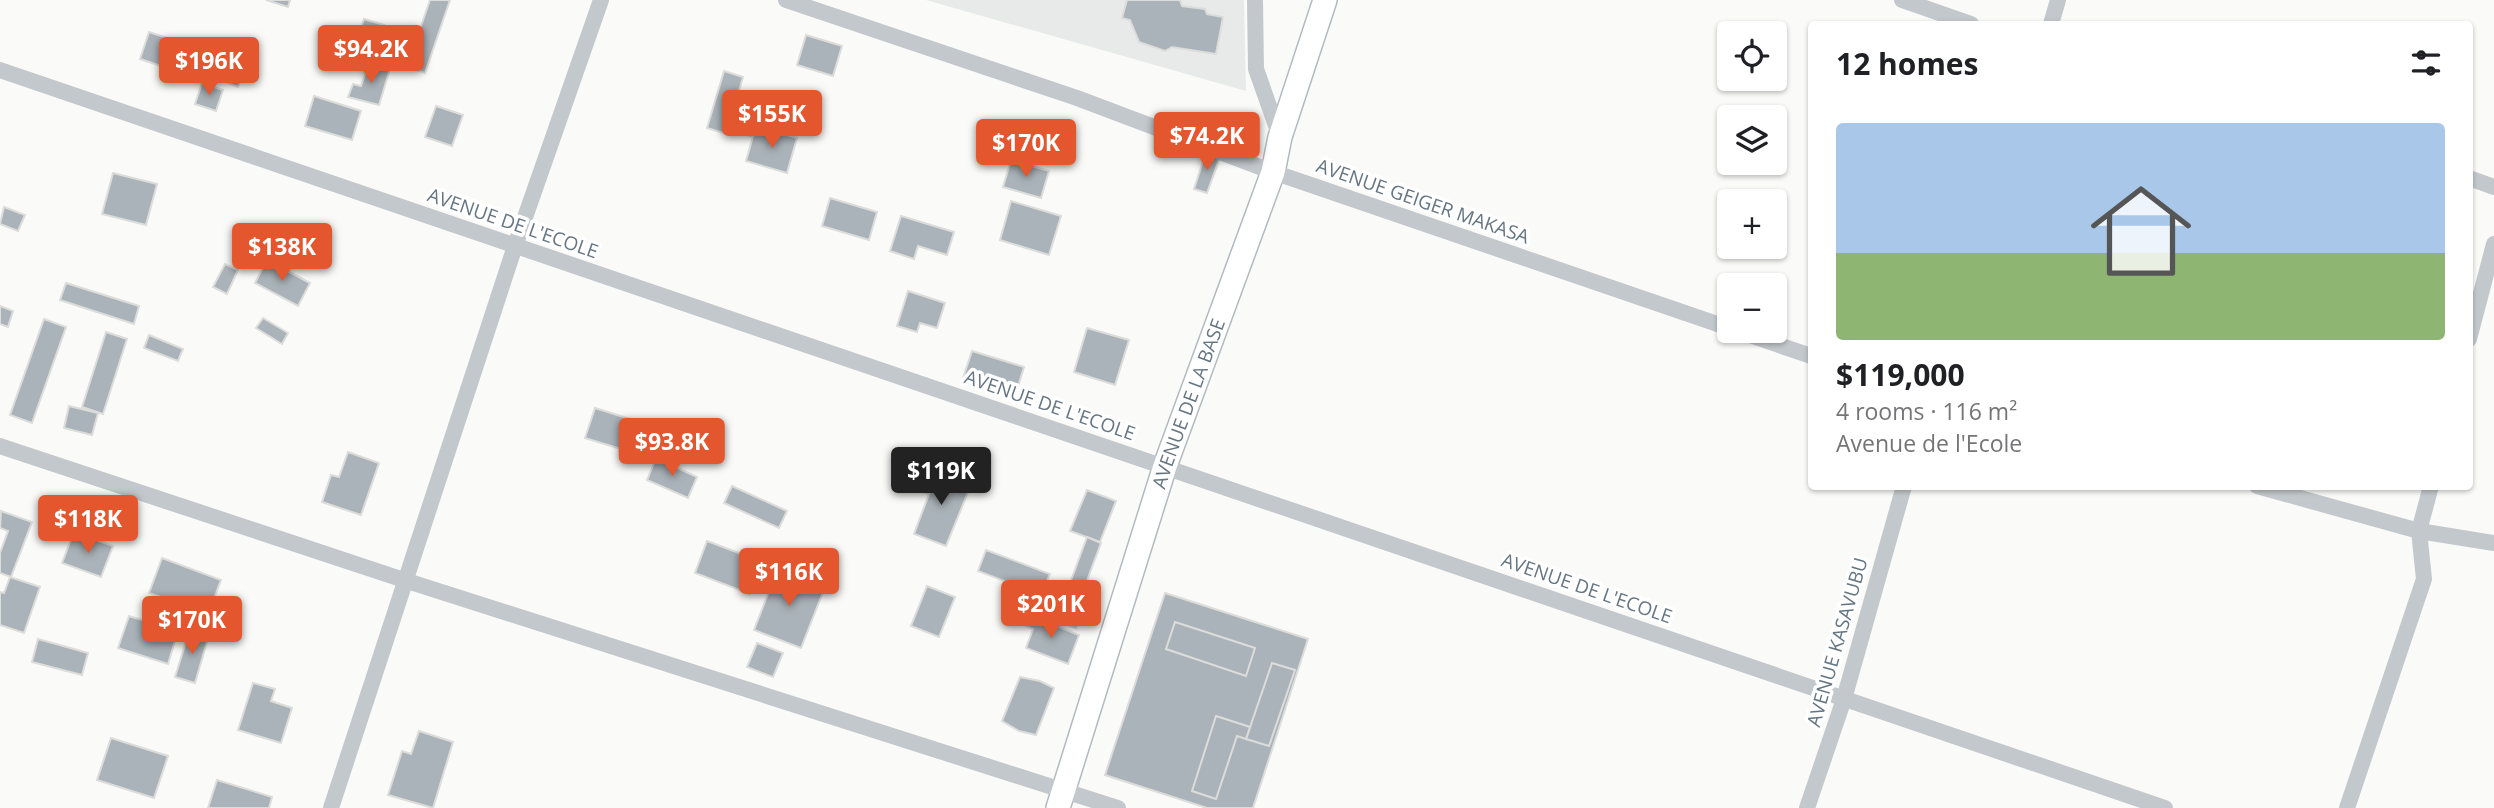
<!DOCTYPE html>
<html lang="en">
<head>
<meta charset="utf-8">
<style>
	body { margin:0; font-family:"Open Sans",sans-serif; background:#f2f2f2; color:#202124; height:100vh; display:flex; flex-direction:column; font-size:26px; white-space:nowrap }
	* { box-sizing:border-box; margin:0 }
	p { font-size:23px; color:#757577 }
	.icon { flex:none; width:38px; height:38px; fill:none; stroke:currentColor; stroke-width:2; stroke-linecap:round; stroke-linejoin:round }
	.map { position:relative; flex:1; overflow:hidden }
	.drawer { position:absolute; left:1808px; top:21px; width:665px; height:469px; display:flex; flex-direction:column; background:#fff; border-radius:7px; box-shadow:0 2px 5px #0004 }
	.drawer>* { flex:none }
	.tools { position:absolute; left:1717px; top:21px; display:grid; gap:14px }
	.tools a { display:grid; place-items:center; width:70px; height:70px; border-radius:7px; background:#fff; box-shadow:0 2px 5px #0004; font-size:35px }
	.price { position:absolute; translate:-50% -60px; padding:0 16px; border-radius:7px; background:#e4572e; color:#fff; font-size:23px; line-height:46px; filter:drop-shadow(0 2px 4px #0008) }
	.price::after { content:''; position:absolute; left:50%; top:42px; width:21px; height:16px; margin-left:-10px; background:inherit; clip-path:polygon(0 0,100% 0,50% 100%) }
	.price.on { background:#222; color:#fff }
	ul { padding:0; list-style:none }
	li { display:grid; align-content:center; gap:14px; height:371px; padding:0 28px }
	li span { display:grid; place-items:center; height:217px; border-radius:7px; color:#555 }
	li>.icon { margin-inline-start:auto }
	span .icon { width:126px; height:126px; fill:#fffc; stroke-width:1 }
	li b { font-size:30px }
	h2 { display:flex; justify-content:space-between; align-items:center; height:84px; padding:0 28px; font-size:30px }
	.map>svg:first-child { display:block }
	.built { fill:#e8e9e9 }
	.building { fill:#aab3b9; stroke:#dcdcda; stroke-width:2 }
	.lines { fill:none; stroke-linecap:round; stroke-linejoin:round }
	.secondary-casing { stroke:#b3babf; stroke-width:26 }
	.minor { stroke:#c3c8cc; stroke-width:16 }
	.secondary { stroke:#fff; stroke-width:23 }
	.labels { text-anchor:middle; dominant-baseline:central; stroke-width:7; stroke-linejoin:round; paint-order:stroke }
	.street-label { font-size:19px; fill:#657683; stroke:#fff }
</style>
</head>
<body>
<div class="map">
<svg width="2494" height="808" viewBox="0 0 2494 808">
	<rect width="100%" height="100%" fill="#fafaf8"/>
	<!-- built -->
	<polygon class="built" points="926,0 1244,0 1246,91"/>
	<!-- building -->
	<g class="building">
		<polygon points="266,0 290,0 288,7"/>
		<polygon points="430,0 450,0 425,73 407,67"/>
		<polygon points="1127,0 1180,0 1182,6 1205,9 1207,14 1223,17 1216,54 1172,47 1165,51 1139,42 1130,20 1122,18"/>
		<polygon points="364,19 384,25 373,59 352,53"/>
		<polygon points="149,32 203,50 194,77 140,59"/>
		<polygon points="806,35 842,46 833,76 797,65"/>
		<polygon points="226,47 250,56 238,87 213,77"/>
		<polygon points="369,63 390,69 379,105 348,97 353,84 361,86"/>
		<polygon points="724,71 743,77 727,134 707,128"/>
		<polygon points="202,83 223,90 216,111 195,104"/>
		<polygon points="314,96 361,111 352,140 305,126"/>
		<polygon points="749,97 764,102 753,137 738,132"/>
		<polygon points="436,106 463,115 452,146 425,137"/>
		<polygon points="756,126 797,138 787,173 746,161"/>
		<polygon points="1206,152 1220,157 1207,193 1194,189"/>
		<polygon points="1011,160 1049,171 1041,198 1003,187"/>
		<polygon points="113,173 157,184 146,225 102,214"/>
		<polygon points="830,198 877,212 869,240 822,226"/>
		<polygon points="1011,201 1061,216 1049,255 1000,240"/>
		<polygon points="4,207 25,215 18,231 0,224"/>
		<polygon points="901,216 954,232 947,255 918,246 914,259 890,251"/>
		<polygon points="267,260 310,283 298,306 255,283"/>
		<polygon points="225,264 238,270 227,294 213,287"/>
		<polygon points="66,283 139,306 134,324 60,300"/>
		<polygon points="908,291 945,303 937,328 920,323 917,332 897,326"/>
		<polygon points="0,306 13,311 8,327 0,324"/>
		<polygon points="263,318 288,333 282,344 256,328"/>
		<polygon points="44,319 66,327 32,423 10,415"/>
		<polygon points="1087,328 1129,340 1115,385 1074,372"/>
		<polygon points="106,332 127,339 103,414 82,407"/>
		<polygon points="149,335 183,349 178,361 144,348"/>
		<polygon points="972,351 1024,367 1016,393 963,378"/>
		<polygon points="69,406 98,413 92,435 64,428"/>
		<polygon points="595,408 630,419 621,449 585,438"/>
		<polygon points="348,452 379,463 361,515 322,502 331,475 339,477"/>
		<polygon points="656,458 697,477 688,498 647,480"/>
		<polygon points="931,470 971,485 946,546 914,534 929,494 923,492"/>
		<polygon points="732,486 787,511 779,528 724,503"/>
		<polygon points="1087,490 1116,501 1100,542 1070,531"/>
		<polygon points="1,511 32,522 11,577 0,573 0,553 8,531 0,528"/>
		<polygon points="74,532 113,546 101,577 62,563"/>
		<polygon points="1087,537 1101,543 1083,591 1069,586"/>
		<polygon points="707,541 763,562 750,594 695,573"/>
		<polygon points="986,550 1050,574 1041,595 978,571"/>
		<polygon points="162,558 221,580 208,614 149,593"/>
		<polygon points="778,568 825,587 801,648 754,630"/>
		<polygon points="10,577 40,587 24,633 0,625 0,592 4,593"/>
		<polygon points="927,586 955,597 939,637 911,626"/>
		<polygon points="1021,593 1081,615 1076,628 1016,605"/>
		<polygon points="1165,593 1308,639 1253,808 1207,808 1105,775"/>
		<polygon points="129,616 178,631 168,664 118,648"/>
		<polygon points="1031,616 1079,635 1068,664 1026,648 1033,629 1026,626"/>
		<polygon points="1175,622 1255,648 1246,676 1166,649"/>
		<polygon points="190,629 209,635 195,683 175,677"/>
		<polygon points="38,639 88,653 82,675 32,662"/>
		<polygon points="757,643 783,653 773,677 747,667"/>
		<polygon points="1272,663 1295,670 1269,746 1246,739"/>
		<polygon points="1020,677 1040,681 1054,688 1036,735 1019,731 1002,721"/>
		<polygon points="253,683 275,689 271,701 292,708 281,743 238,730"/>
		<polygon points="1216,716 1250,727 1246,739 1237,736 1216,799 1192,791"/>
		<polygon points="419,731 453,742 433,808 388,795 402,751 411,754"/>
		<polygon points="111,738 168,756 154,798 97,780"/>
		<polygon points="217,780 272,797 269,808 208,808"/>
	</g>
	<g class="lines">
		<defs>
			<g id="secondary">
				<path id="s1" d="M1058,808l107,-342 108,-294 7,-35 45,-137"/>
			</g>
		</defs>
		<!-- secondary casing -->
		<use href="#secondary" class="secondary-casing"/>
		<!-- minor -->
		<g class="minor">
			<polyline points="786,0 1077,98 1273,172 1729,328"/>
			<polyline points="1255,0 1256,69 1280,137"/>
			<polyline points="1902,0 1971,24"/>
			<polyline points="2051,24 2058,0"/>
			<polyline points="0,70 2165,808"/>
			<polyline points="2469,178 2494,187"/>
			<polyline points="1738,331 1811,356"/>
			<polyline points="2469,339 2494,244"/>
			<polyline points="0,446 404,580 1118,808"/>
			<polyline points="2257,486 2419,531 2494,543"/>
			<polyline points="331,808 515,246 601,0"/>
			<polyline points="1807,808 1844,699 1904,486"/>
			<polyline points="2347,808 2424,579 2419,531 2431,486"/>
		</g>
		<!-- secondary -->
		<use href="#secondary" class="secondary"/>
	</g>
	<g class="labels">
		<!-- street labels -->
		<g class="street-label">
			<text transform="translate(1423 201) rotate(19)">AVENUE GEIGER MAKASA</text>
			<text transform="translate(513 223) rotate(19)">AVENUE DE L'ECOLE</text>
			<text stroke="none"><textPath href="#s1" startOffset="425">AVENUE DE LA BASE</textPath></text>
			<text transform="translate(1050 405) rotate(19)">AVENUE DE L'ECOLE</text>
			<text transform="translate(1587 588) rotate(19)">AVENUE DE L'ECOLE</text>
			<text transform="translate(1837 642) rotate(-74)">AVENUE KASAVUBU</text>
		</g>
	</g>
</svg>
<div class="tools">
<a><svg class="icon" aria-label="locate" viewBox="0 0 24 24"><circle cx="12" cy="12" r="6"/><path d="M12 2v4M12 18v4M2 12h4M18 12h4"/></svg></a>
<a><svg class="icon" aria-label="layers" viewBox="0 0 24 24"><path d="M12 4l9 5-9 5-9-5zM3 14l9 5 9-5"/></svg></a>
<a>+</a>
<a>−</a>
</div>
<b class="price" style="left:371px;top:85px">$94.2K</b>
<b class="price" style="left:209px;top:97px">$196K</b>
<b class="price" style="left:772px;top:150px">$155K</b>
<b class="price" style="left:1207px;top:172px">$74.2K</b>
<b class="price" style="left:1026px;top:179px">$170K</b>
<b class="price" style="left:282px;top:283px">$138K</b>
<b class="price" style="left:672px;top:478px">$93.8K</b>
<b class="price on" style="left:941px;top:507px">$119K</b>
<b class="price" style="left:88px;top:555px">$118K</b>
<b class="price" style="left:789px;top:608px">$116K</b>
<b class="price" style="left:1051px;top:640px">$201K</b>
<b class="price" style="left:192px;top:656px">$170K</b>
<section class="drawer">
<h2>12 homes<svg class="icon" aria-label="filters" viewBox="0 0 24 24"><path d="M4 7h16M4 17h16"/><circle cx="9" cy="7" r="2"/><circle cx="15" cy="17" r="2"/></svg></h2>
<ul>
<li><span style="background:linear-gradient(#a9c7e8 60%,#8fb573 0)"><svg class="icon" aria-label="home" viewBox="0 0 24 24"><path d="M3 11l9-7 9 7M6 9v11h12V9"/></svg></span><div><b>$119,000</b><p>4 rooms · 116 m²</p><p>Avenue de l'Ecole</p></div></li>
</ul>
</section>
</div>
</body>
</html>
